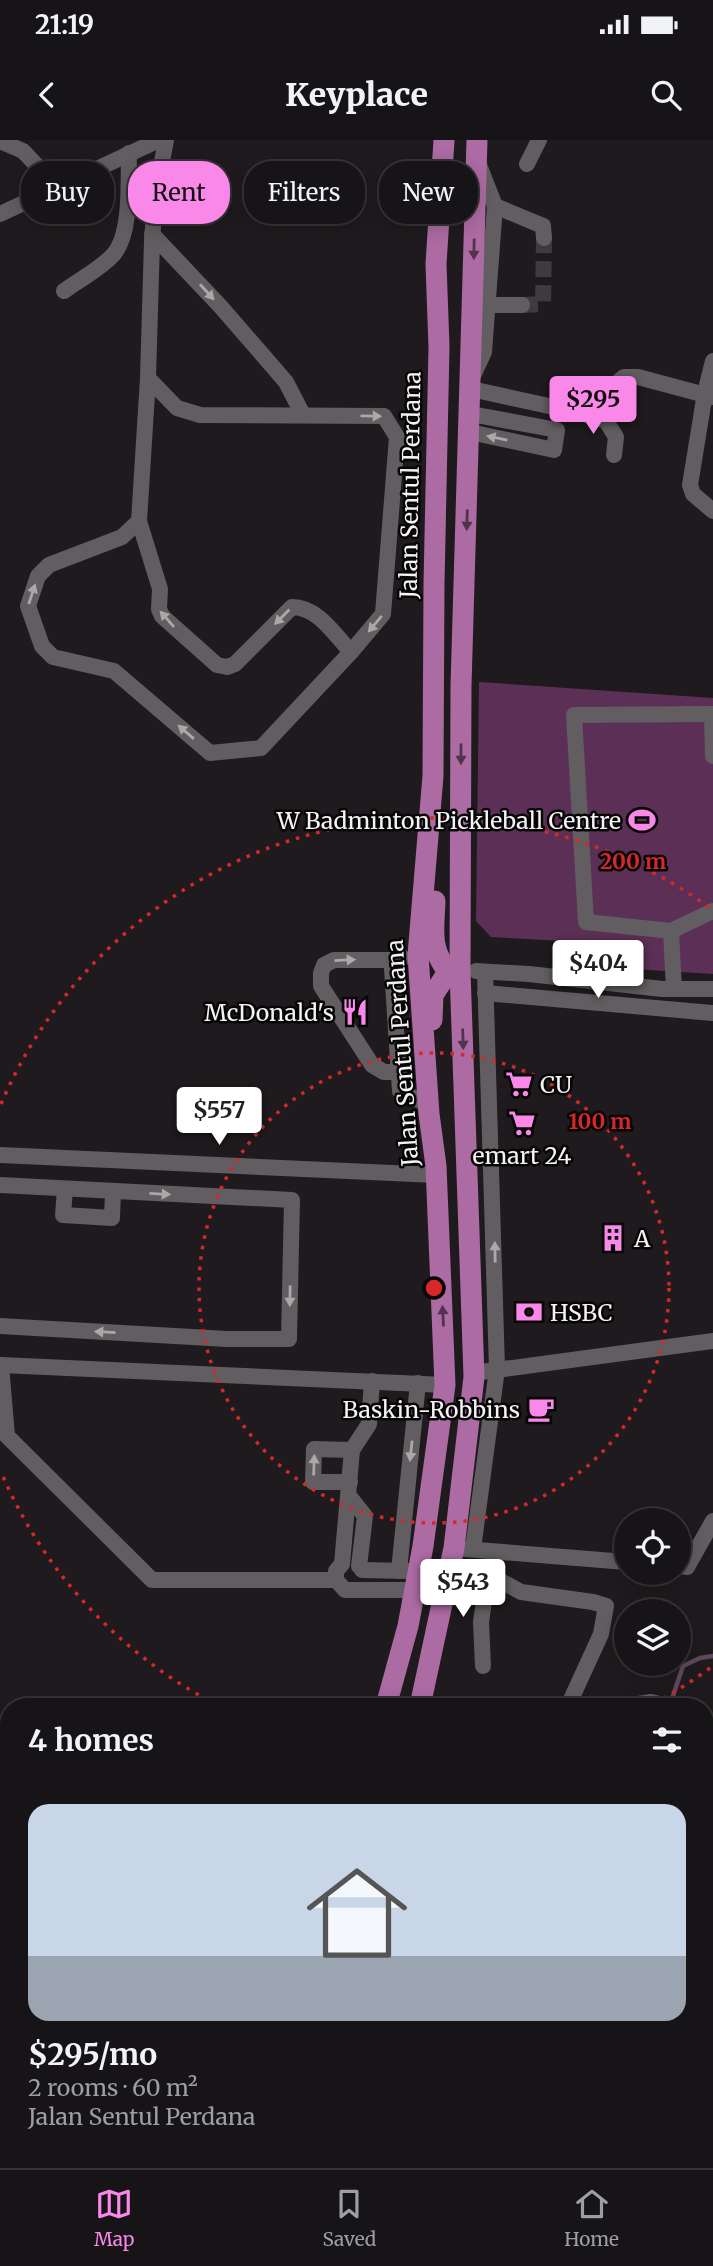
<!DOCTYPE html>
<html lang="en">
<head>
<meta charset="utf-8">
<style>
	body { margin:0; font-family:Merriweather,serif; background:#232123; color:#f1f3f6; height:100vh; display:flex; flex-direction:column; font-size:26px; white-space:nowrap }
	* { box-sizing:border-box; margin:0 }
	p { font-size:23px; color:#9e9ea1 }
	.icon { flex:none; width:38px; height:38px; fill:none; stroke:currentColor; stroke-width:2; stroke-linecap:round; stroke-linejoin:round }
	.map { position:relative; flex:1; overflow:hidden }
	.details { position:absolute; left:0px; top:1558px; width:714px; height:471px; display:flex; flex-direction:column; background:#161416; border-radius:28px 28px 0 0; box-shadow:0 4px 18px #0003,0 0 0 2px #353335 }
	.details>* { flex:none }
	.hud { position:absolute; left:21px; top:21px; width:672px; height:63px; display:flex; gap:14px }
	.tools { position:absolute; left:614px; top:1368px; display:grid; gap:14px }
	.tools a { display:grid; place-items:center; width:77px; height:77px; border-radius:50%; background:#161416; box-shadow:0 4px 18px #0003,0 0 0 2px #353335; font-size:35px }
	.price { position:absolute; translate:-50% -60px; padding:0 16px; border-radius:7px; background:#fff; color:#222; font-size:23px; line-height:46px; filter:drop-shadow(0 2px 4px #0008) }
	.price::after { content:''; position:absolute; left:50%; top:42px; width:21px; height:16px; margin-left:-10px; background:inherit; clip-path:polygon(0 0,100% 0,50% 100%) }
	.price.selected { background:#f988e9; color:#111 }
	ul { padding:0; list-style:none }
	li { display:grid; align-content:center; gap:14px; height:371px; padding:0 28px }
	li span { display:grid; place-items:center; height:217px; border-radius:21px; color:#555 }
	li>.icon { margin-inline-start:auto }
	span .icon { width:126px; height:126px; fill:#fffc; stroke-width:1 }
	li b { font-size:30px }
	h2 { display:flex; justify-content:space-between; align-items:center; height:84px; padding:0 28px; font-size:30px }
	.pill { padding:0 24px; border-radius:28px; background:#161416; box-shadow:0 4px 18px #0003,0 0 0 2px #353335; font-size:24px; line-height:63px }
	.pill.selected { background:#f988e9; color:#111 }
	.status { display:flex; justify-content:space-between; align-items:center; height:49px; padding:0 35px; background:#161416; direction:ltr }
	.status svg { height:19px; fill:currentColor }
	header { display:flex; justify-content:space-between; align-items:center; height:91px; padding:0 28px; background:#161416; font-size:32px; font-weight:800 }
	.dock { display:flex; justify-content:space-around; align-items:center; height:98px; border-top:2px solid #353335; background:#161416; font-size:19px; color:#9e9ea1 }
	.dock a { display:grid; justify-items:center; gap:4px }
	.dock .selected { color:#f988e9 }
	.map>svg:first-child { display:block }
	.green { fill:#5c3056 }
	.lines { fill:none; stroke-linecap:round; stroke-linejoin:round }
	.stream { stroke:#5e495b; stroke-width:4.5 }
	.minor-tunnel { stroke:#3e3a3d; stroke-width:16; stroke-dasharray:16 8; stroke-linecap:butt }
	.minor { stroke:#615d60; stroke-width:16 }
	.major { stroke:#ac6ba3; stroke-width:21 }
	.oneway { fill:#51334d }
	.oneway2 { fill:#aba8aa }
	.ring { fill:none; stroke:#d62828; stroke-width:3.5; stroke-dasharray:3.5 7 }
	.labels { text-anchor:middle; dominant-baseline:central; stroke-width:5; stroke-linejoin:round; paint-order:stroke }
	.street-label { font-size:23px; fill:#f5f2f4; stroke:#070607 }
	.poi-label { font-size:23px; fill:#f5f2f4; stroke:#070607; text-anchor:end }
	.centre { fill:#d62828; stroke:#070607; stroke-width:3.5 }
	.ring-label { font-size:21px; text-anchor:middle; font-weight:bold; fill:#d62828; stroke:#070607; stroke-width:5; stroke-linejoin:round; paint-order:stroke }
</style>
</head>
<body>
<div class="status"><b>21:19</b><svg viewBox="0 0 49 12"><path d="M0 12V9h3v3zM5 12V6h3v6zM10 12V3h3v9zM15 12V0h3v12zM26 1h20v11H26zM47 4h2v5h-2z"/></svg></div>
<header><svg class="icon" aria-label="back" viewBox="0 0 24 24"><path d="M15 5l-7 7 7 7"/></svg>Keyplace<svg class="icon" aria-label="search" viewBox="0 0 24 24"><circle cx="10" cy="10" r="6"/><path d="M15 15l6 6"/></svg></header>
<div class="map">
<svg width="713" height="2028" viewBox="0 0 713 2028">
	<rect width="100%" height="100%" fill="#1e1a1d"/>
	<!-- green -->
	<polygon class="green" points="479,542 713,558 713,834 584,826 581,802 491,797 476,781"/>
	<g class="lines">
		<!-- stream -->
		<g class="stream">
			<polyline points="672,1559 683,1526 700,1518 713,1516"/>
			<polyline points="441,2020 444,2028"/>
		</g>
		<!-- minor-tunnel -->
		<polyline class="minor-tunnel" points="522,165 543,164 544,98"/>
		<!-- minor -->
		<g class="minor">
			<polyline points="0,1 23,11 57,47"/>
			<polyline points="527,24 539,0"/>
			<polyline points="495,66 543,86 544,98"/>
			<polyline points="0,74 159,0"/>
			<polyline points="152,94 221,167 286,242 303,275"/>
			<path d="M64,151c16,-12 35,-21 49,-36 19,-21 15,-74 16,-102"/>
			<polyline points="489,165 522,165"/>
			<polyline points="713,221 705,253 690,345 693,354 713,371"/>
			<polyline points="148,238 177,268 200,275 384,276 397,297 383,474 351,512 261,608 210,613 114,531 53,517 42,506 28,466 38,436 49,425 122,397 139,381 148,238 152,101 155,59 166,0"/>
			<polyline points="472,238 484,212 495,66 479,25"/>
			<polyline points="471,249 581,273 624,237 638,237 713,257"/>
			<polyline points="581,273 606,281 616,297 614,315"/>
			<polyline points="470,292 554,310 557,290 471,274"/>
			<path d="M139,381l21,68 -1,20 3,7 55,49 10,2 8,-3 57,-57c26,0 42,27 59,45"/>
			<polyline points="713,616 712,574 574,575 586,782 671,791 713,771"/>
			<polyline points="671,791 674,849"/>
			<polyline points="403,818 393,822 392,828 400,951 429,965"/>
			<polyline points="397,820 334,820 324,825 321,833 321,846 372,925 384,932 398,932"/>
			<polyline points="476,831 529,834 662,849 713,849"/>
			<polyline points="485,853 713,873"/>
			<polyline points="0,1015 436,1035"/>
			<polyline points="0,1045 292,1060 289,1199 227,1199 0,1186"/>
			<polyline points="65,1049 63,1075 112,1078 113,1052"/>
			<polyline points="474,1233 713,1201"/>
			<polyline points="372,1241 369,1284 352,1310 342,1424 336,1431 336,1440 345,1450 415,1450"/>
			<polyline points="350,1342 313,1342 314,1309 352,1310"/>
			<polyline points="349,1356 365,1376 359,1426"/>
			<polyline points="465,1409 626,1422"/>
			<polyline points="473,1409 497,1229 485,832"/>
			<polyline points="679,1426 687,1427 713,1381"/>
			<polyline points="362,1430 408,1431"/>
			<polyline points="399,1431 418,1243"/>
			<polyline points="450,1432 488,1434 521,1452 593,1462 606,1466 601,1494 568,1566"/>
			<polyline points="336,1440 152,1440 7,1296 1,1225 445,1245"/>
			<polyline points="483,1526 481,1482 488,1434"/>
			<polyline points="626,1566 651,1562 668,1566"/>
			<polyline points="0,1738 9,1741"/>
			<polyline points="0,1779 9,1783"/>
			<polyline points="0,1860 9,1837"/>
			<polyline points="0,1985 9,1988"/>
			<polyline points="386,2028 389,2020"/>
		</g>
		<!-- major -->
		<g class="major">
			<path d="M435,761c-1,30 -6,46 13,71"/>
			<polyline points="432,880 433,855 448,832 460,831"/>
			<polyline points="386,1566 408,1486 423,1406 445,1245 436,1026 429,974 418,815 433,636 434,444 439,207 436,124 444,0"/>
			<polyline points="420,1566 454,1408 474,1237 460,831 461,546 477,0"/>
			<polyline points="220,2028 223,2020"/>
			<polyline points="253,2028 257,2020"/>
		</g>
	</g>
	<!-- one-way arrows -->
	<defs><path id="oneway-solid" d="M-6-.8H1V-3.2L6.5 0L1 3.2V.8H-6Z" transform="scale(1.75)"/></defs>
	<g class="oneway">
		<use href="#oneway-solid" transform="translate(474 109) rotate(91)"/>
		<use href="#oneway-solid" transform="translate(467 380) rotate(92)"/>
		<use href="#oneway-solid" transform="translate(461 614) rotate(90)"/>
		<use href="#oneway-solid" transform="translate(463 899) rotate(88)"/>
		<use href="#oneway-solid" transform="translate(443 1176) rotate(-93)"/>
	</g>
	<g class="oneway2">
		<use href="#oneway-solid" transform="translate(207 152) rotate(48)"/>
		<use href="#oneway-solid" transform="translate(371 276) rotate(1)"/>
		<use href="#oneway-solid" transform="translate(497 298) rotate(-168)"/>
		<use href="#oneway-solid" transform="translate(32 454) rotate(-72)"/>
		<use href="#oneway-solid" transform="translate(282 477) rotate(135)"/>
		<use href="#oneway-solid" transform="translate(167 479) rotate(-131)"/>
		<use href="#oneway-solid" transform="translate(375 484) rotate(130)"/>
		<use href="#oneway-solid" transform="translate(186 592) rotate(-139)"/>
		<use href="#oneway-solid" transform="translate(345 820) rotate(-3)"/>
		<use href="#oneway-solid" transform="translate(160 1054) rotate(3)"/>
		<use href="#oneway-solid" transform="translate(495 1112) rotate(-91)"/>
		<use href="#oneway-solid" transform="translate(290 1156) rotate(91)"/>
		<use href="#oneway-solid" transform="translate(105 1192) rotate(-177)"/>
		<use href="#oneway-solid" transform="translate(411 1311) rotate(96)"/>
		<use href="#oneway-solid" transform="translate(314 1325) rotate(-88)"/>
	</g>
	<!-- distance rings -->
	<g class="ring">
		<circle cx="434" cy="1148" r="235"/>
		<path d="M710 1528A470 470 0 0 1 651 1565M217 1565A470 470 0 0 1 1 1332M1 964A470 470 0 0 1 710 768"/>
	</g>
	<!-- icons -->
	<defs>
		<symbol id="stadium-bare" viewBox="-9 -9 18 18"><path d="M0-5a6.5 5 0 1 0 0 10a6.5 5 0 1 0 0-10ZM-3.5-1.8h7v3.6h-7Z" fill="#f988e9" stroke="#070607" stroke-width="2.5" paint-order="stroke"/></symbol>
		<symbol id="restaurant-bare" viewBox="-9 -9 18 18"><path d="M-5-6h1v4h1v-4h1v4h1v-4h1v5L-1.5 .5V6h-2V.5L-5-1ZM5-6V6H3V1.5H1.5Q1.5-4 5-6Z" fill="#f988e9" stroke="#070607" stroke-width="2.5" paint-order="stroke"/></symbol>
		<symbol id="supermarket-bare" viewBox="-9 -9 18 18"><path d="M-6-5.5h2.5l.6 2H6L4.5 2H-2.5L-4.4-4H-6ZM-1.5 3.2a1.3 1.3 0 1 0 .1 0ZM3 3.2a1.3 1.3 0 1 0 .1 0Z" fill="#f988e9" stroke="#070607" stroke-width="2.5" paint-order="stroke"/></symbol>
		<symbol id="building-bare" viewBox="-9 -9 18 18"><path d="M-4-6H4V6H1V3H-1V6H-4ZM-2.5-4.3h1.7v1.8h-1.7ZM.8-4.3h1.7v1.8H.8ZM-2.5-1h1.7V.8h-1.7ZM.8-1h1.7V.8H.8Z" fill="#f988e9" stroke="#070607" stroke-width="2.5" paint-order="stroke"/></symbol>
		<symbol id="bank-bare" viewBox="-9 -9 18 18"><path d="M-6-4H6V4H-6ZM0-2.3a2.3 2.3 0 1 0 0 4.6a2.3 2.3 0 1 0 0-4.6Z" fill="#f988e9" stroke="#070607" stroke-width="2.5" paint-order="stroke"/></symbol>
		<symbol id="cafe-bare" viewBox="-9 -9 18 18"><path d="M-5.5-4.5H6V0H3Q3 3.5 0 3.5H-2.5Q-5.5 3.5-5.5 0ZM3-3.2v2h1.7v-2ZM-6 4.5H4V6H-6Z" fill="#f988e9" stroke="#070607" stroke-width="2.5" paint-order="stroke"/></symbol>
	</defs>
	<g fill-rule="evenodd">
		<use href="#stadium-bare" x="623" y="661" width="38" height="38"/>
		<use href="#restaurant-bare" x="336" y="853" width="38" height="38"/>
		<use href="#supermarket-bare" x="500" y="925" width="38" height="38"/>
		<use href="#supermarket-bare" x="503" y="964" width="38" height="38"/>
		<use href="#building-bare" x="594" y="1079" width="38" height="38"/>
		<use href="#bank-bare" x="510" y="1153" width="38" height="38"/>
		<use href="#cafe-bare" x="522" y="1250" width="38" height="38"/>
	</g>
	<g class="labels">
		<!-- street labels -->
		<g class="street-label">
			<text transform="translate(410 345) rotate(-89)">Jalan Sentul Perdana</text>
			<text transform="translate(402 913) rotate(-94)">Jalan Sentul Perdana</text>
		</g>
		<!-- poi labels -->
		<g class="poi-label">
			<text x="621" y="680">W Badminton Pickleball Centre</text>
			<text x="334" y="872">McDonald's</text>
			<text x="540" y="944" text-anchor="start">CU</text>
			<text x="522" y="1015" text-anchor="middle">emart 24</text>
			<text x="634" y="1098" text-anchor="start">A</text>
			<text x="550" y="1172" text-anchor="start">HSBC</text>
			<text x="520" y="1269">Baskin-Robbins</text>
		</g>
	</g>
	<circle cx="434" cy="1148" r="10" class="centre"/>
	<g class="ring-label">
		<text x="633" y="729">200 m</text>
		<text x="600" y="989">100 m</text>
	</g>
</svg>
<div class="tools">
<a><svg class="icon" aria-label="locate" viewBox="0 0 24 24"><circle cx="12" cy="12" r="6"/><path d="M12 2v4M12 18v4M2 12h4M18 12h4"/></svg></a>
<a><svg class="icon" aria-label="layers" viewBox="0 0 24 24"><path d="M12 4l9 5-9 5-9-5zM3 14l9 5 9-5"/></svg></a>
</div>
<b class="price selected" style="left:593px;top:296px">$295</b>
<b class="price" style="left:598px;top:860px">$404</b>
<b class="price" style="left:219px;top:1007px">$557</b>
<b class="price" style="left:463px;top:1479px">$543</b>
<div class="hud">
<a class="pill">Buy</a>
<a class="pill selected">Rent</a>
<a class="pill">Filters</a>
<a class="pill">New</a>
</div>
<section class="details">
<h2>4 homes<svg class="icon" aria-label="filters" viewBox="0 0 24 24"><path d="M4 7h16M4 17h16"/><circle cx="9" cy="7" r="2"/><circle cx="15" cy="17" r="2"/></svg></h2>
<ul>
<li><span style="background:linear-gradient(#c9d6e8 70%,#9aa5b1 0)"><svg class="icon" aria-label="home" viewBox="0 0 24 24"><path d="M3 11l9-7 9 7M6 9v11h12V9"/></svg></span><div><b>$295/mo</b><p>2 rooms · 60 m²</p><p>Jalan Sentul Perdana</p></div></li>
</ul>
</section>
</div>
<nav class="dock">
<a class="selected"><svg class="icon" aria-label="map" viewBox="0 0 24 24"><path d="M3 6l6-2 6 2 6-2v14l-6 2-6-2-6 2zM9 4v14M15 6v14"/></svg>Map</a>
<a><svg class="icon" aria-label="saved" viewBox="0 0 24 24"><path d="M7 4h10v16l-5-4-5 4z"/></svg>Saved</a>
<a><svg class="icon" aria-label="home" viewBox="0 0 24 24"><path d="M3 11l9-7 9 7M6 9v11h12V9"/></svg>Home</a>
</nav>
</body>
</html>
